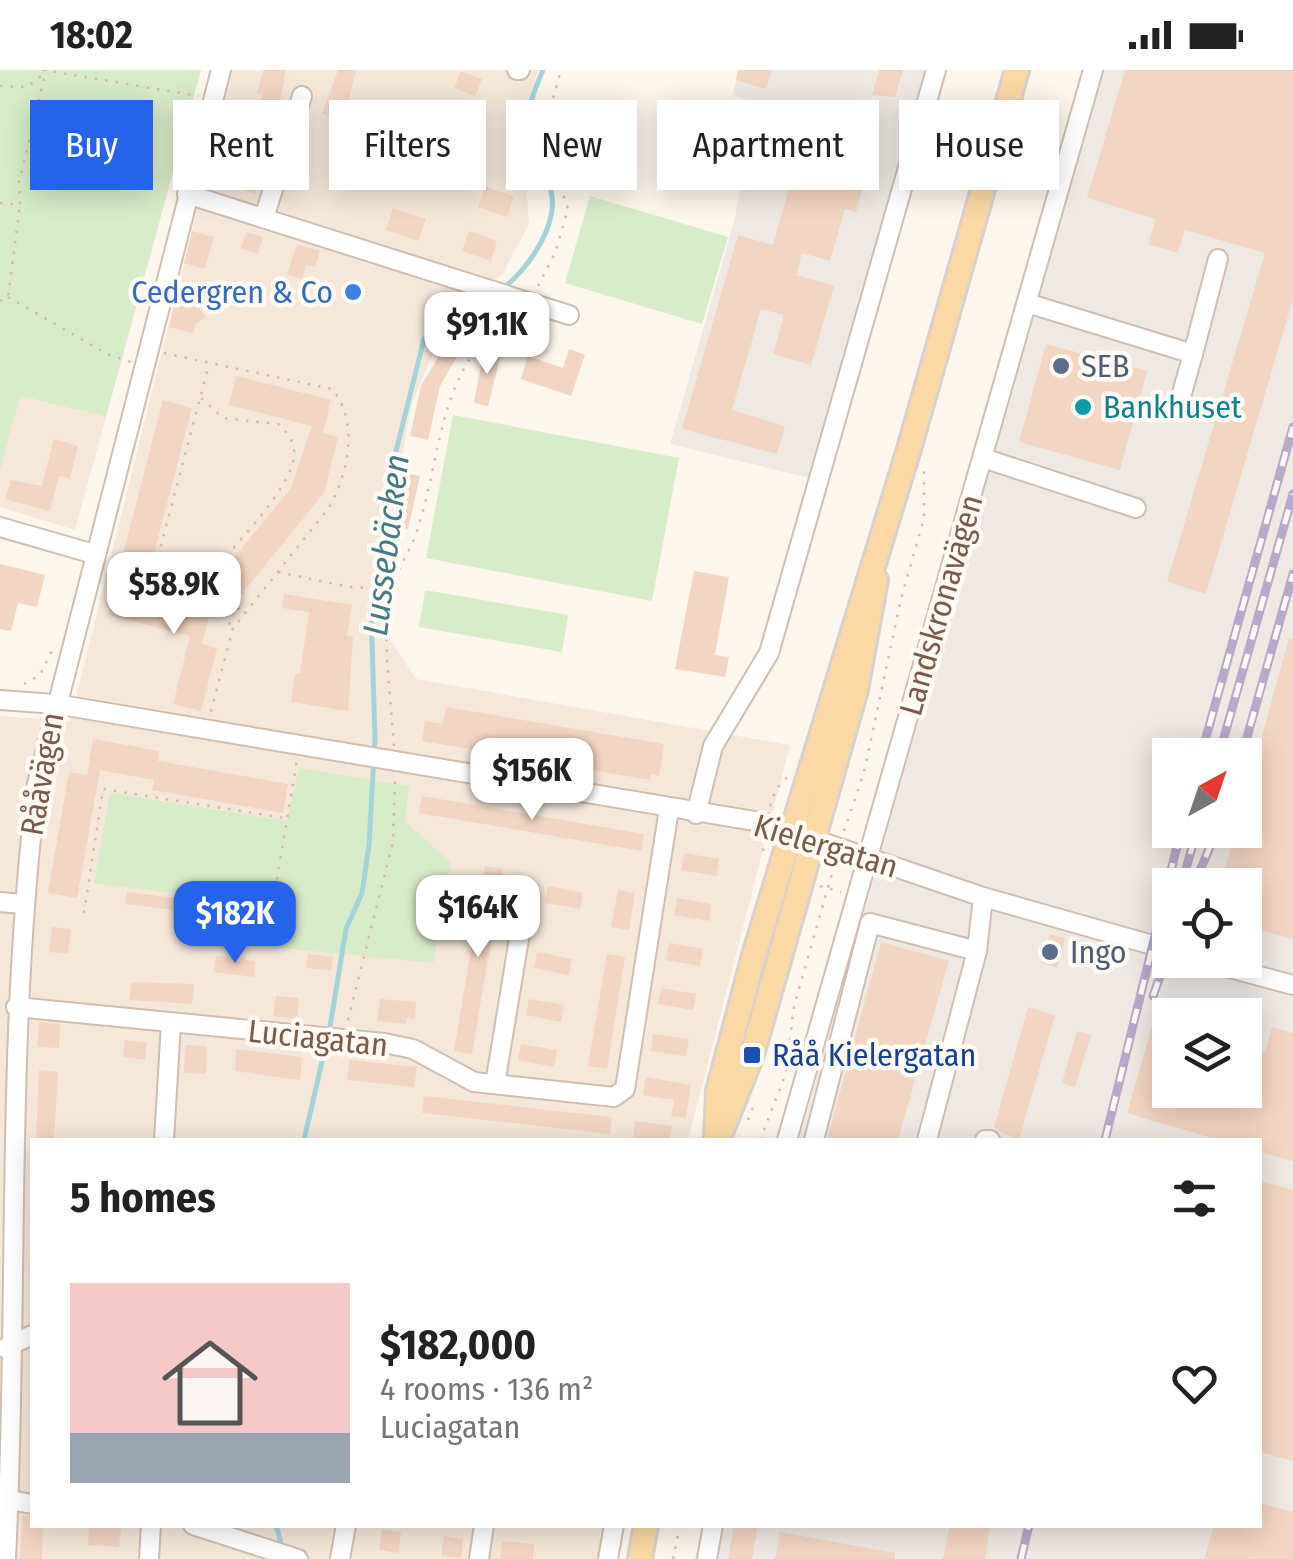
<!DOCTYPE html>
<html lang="en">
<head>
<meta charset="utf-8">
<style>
	body { margin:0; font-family:"Fira Sans Condensed",sans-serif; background:#f2f2f2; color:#222; height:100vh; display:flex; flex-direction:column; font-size:38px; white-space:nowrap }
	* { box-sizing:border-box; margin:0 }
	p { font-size:32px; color:#767676 }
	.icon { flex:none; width:55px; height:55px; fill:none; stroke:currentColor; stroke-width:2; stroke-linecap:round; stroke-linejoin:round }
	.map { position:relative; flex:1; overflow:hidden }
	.drawer { position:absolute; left:30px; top:1068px; width:1232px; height:390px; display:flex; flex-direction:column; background:#fff; border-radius:0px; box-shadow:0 5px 25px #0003 }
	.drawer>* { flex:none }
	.top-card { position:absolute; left:30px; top:30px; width:1235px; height:90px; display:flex; gap:20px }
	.needle { width:65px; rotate:40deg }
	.tools { position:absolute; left:1152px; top:668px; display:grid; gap:20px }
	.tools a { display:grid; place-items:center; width:110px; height:110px; border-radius:0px; background:#fff; box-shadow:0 5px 25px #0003; font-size:50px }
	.price { position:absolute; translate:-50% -85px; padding:0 22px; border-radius:20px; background:#fff; color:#222; font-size:32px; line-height:65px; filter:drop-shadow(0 2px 5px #0008) }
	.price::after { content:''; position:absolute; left:50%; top:60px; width:30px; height:22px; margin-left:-15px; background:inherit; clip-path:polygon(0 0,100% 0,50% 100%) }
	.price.active { background:#2563eb; color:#fff }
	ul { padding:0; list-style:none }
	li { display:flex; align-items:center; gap:30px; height:250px; padding:0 40px }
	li+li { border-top:2px solid #e0e0e0 }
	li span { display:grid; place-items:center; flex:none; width:280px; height:200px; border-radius:0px; color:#555 }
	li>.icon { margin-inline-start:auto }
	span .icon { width:120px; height:120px; fill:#fffc; stroke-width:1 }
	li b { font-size:42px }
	h2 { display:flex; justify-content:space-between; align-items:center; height:120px; padding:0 40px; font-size:42px }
	.tag { padding:0 35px; border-radius:0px; background:#fff; box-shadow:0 5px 25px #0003; font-size:35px; line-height:90px }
	.tag.active { background:#2563eb; color:#fff }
	.status { display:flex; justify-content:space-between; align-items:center; height:70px; padding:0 50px; background:#fff; direction:ltr }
	.status svg { height:28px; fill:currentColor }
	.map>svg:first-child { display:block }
	.residential { fill:#f5e8da }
	.industrial { fill:#efe9e4; fill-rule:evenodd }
	.green { fill:#d8ecc9 }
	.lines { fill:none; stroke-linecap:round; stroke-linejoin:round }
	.stream { stroke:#a5d3da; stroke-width:5 }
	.building { fill:#f3d5c3 }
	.minor-casing { stroke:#d1beb0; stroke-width:22 }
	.major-casing { stroke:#dad1cd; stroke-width:28 }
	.path { stroke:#d9b8a5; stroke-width:2.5; stroke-dasharray:2.5 8; stroke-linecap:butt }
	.minor { stroke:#fff; stroke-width:18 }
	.major { stroke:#fbd9a5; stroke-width:22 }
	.rail-casing { stroke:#b9a8c9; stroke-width:9 }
	.rail { stroke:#fffaf3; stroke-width:5; stroke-dasharray:15; stroke-linecap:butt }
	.shop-dot { fill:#3f7fe0; stroke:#fffaf3; stroke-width:4 }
	.service-dot { fill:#5c6f8a; stroke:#fffaf3; stroke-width:4 }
	.culture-dot { fill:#0f9aa8; stroke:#fffaf3; stroke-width:4 }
	.transit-dot { fill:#1a4fb4; stroke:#fffaf3; stroke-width:4 }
	.labels { text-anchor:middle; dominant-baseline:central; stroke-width:9; stroke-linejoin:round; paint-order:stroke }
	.shop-label { font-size:32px; fill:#366cbe; stroke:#fffaf3; text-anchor:end }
	.service-label { font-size:32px; fill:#4e5e75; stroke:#fffaf3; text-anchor:start }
	.culture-label { font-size:32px; fill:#0d838f; stroke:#fffaf3; text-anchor:start }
	.street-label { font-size:32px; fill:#7a5c4d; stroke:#fffaf3 }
	.transit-label { font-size:32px; fill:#164399; stroke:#fffaf3; text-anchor:start }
	.water-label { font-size:35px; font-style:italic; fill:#437c86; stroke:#fffaf3 }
</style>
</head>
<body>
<div class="status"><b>18:02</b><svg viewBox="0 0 49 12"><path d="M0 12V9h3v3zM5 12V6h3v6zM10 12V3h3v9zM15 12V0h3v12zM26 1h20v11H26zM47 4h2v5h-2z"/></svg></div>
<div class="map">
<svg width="1293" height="1489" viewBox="0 0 1293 1489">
	<rect width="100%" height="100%" fill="#fdf6ec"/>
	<!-- residential -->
	<g class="residential">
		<polygon points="232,0 538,0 522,54 529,154 503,203 441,264 411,336 375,546 416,609 790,675 688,1070 32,1070 32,1455 623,1455 619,1489 0,1489 0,646 70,651"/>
		<polygon points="19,326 106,347 75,460 0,437 0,401"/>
	</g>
	<!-- industrial -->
	<g class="industrial">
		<polygon points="739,0 942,0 809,408 670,374 734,152 758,33 732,26"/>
		<path d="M1104,0h189v1489h-598l7,-34h558v-385h-461zM1170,685h75v75h-75zM1170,815h75v75h-75zM1170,945h75v75h-75z"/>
	</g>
	<!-- green -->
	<g class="green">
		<polygon points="0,0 201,0 106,347 20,326 0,401"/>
		<polygon points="590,126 728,167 702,254 565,213"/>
		<polygon points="453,345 679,388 652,531 426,488"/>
		<polygon points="425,520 568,545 562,582 419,557"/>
		<polygon points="299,698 409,716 405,751 451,793 433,893 271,877 273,835 94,813 110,723 287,751"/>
	</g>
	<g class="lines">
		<!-- stream -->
		<g class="stream">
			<path d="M502,219c25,-19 54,-60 50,-93 -3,-23 -21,-43 -24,-66 -2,-21 7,-41 15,-60"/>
			<polyline points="329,963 346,859 362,823 369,775 375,668 371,540 391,401 424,269 494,226"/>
			<polyline points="304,1070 326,974"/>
			<polyline points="276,1455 283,1481"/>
		</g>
	</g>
	<!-- building -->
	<g class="building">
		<polygon points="263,0 286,0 272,71 250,64 262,24 257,23"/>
		<polygon points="338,0 356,0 344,52 322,44"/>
		<polygon points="738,0 772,0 766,19 736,10"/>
		<polygon points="879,0 903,0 895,27 872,25"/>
		<polygon points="1125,0 1293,0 1293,229 1206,524 1167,512 1265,183 1185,160 1178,183 1148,174 1156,149 1087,128"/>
		<polygon points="461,1 482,9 475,26 454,18"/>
		<polygon points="388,33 414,43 406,63 380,53"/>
		<polygon points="780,67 870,93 856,142 845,139 830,191 802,183 796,205 834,216 811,295 773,284 784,245 761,239 732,340 785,356 777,384 682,359 738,165 773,175 791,112 769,105"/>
		<polygon points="243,87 264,94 255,124 234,117"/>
		<polygon points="485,117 514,126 507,147 478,137"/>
		<polygon points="393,138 426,149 418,171 386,160"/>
		<polygon points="192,161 214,167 205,199 184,193"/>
		<polygon points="469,161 497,171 491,191 462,181"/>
		<polygon points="246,162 263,167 258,184 241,179"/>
		<polygon points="297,174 320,181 315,197 306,195 302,209 287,204"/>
		<polygon points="178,221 203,228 200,239 206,247 196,253 193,263 169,257"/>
		<polygon points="485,237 440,316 428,370 410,366 421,316 455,259"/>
		<polygon points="506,252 527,259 518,285 498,278"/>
		<polygon points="1046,274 1147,301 1120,400 1019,372"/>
		<polygon points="569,279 585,285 571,326 521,309 528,286 563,298"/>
		<polygon points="484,280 501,284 488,336 474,333"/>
		<polygon points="236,306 331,330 323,363 338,367 324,423 236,531 213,513 291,418 312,356 229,335"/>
		<polygon points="163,330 192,338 151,495 122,488"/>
		<polygon points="54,369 78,376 70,408 59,406 50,441 5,429 11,410 42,416"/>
		<polygon points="406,403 420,406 408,459 394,456"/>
		<polygon points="0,494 45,505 37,537 18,533 11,561 0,559"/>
		<polygon points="694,501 729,507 715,585 729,587 725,607 675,599"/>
		<polygon points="115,516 211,540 202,574 217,578 201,641 173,634 190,566 108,545"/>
		<polygon points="284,524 352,535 347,566 353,567 348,641 291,632 295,604 300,604 309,542 282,538"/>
		<polygon points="1289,568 1293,568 1293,869 1245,856 1245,815 1220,815 1236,760 1245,760 1245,727"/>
		<polygon points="446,637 664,674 659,706 651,704 650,710 422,671 425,651 443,654"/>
		<polygon points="93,669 159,681 158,691 288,714 283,743 152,720 154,710 100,700 77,828 48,823 69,702 87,705"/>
		<polygon points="422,726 644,764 642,781 419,743"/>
		<polygon points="684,783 719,789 716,806 681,800"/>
		<polygon points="485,796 503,799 472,984 454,981"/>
		<polygon points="548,816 583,823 580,839 545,833"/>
		<polygon points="618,820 635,823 629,860 611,857"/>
		<polygon points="127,822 193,830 192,842 125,834"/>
		<polygon points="677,828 711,834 709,851 674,845"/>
		<polygon points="52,857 71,859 68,884 49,882"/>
		<polygon points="1050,864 1065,869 1057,898 1041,893"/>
		<polygon points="881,872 949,891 898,1070 827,1070"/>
		<polygon points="669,873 703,879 700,896 666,890"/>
		<polygon points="537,882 572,889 569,905 534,898"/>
		<polygon points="308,884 333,887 331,901 306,898"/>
		<polygon points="607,884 625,887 607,999 588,996"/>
		<polygon points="216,886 256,891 254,907 214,902"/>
		<polygon points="132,912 194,914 192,934 129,930"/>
		<polygon points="661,918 696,924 693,940 658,934"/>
		<polygon points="276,926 299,928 297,949 273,946"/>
		<polygon points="380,929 416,932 415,949 406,948 406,954 377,951"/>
		<polygon points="529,929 564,935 561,952 526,945"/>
		<polygon points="1028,937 1055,945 1019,1070 994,1058"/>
		<polygon points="1154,950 1170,954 1170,1020 1245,1020 1245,976 1265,982 1272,957 1293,963 1293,1091 1260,1082 1260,1070 1219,1070 1127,1043"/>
		<polygon points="39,952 60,954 59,978 37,977"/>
		<polygon points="1077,961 1091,965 1075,1017 1062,1013"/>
		<polygon points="653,964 689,969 686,986 651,981"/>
		<polygon points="125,970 147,973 145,990 123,987"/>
		<polygon points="521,974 557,980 554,997 518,990"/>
		<polygon points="185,975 207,976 206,1004 184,1003"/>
		<polygon points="236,979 302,987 300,1010 235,1001"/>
		<polygon points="350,990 417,997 414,1017 347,1010"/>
		<polygon points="39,1000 58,1002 54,1070 36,1070"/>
		<polygon points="646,1007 691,1015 686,1048 671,1046 674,1030 643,1025"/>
		<polygon points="424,1026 612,1047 610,1064 422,1043"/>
		<polygon points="635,1051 672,1056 670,1070 633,1069"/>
		<polygon points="1260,1111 1293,1120 1293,1391 1260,1382"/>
		<polygon points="1260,1433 1293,1442 1293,1489 1204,1489 1214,1455 1260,1455"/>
		<polygon points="22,1445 32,1446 32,1455 43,1455 42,1489 20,1489"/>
		<polygon points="112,1455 121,1458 119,1477 88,1475 89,1456"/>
		<polygon points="734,1455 758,1455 752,1489 728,1489"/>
		<polygon points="950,1455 990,1455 985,1489 943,1489"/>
		<polygon points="382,1460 401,1462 399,1483 379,1480"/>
		<polygon points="780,1462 895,1483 895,1489 775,1489"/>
		<polygon points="444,1466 463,1469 461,1488 441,1486"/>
		<polygon points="502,1471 534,1474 533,1489 500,1489"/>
	</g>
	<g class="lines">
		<defs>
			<g id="minor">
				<polyline points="517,0 520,0"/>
				<polyline points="187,124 569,245"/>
				<polyline points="264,148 302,26"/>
				<polyline points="1027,233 1193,284 1218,189"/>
				<polyline points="1177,341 1193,284"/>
				<polyline points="983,388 1136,438"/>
				<polyline points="0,457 94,484"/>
				<polyline points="0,630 55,634 766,753 983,827 1170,880"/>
				<polyline points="696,744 713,676 769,583 936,0"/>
				<polyline points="0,832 22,834"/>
				<polyline points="1200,890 1293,915"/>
				<polyline points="16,937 384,973 413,979 474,1012 614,1027 625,1019 669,739"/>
				<polyline points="495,1014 521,857"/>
				<polyline points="164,1070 171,953"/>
				<polyline points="787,1070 1093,0"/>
				<polyline points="814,1070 870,853 977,881"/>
				<polyline points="927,1070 977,881 983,827"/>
				<polyline points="985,1070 990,1070"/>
				<polyline points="5,1278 32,1265"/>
				<polyline points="0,1428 32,1434"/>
				<polyline points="193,1455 298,1489"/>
				<path d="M6,1489c13,-259 -1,-518 31,-775l184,-714"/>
				<polyline points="149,1489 151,1455"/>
				<polyline points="340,1489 346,1455"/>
				<polyline points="479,1489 484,1455"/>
				<polyline points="608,1489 614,1455"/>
				<polyline points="707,1489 713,1455"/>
			</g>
			<g id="major">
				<polyline points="722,1060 752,985 856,620 876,510"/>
				<polyline points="716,1070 718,1021 754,885 909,379 1017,0"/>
				<polyline points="640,1489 646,1455"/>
			</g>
		</defs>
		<!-- minor casing -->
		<use href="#minor" class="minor-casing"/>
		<!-- major casing -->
		<use href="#major" class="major-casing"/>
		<!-- path -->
		<g class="path">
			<polyline points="43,0 199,26"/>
			<polyline points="0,16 27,17 44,4"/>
			<polyline points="0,133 20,135 19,112 46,0"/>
			<polyline points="538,216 555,183 568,139 543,64 561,0"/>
			<polyline points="8,227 109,285 131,292"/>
			<polyline points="0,231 8,227 20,135"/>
			<path d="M164,283l168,36c28,33 16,86 -4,120l-95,119 -23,87"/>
			<polyline points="278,502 349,517 389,519"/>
			<polyline points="106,505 215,533 232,557"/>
			<polyline points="150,517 209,294"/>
			<path d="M199,529l4,-16c23,-29 87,-91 91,-126 2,-14 -6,-24 -16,-33l-55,-6 -23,-21"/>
			<polyline points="217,534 244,540"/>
			<polyline points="24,614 40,605 55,575"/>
			<path d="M394,676c-3,-45 -10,-93 -7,-138 2,-31 21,-49 30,-77 27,-83 19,-159 95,-218"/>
			<polyline points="770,736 776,719 789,705"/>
			<polyline points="844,761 864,702 901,529 924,448 924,400"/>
			<polyline points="762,768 764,789"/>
			<polyline points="820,816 841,822"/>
			<polyline points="84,843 103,719 285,748"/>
			<polyline points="261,856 270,851 297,690"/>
			<polyline points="348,950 393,772 395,709"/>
			<polyline points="748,1050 756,1031"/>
			<polyline points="760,1070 786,1003 794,936 835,793"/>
			<polyline points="673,1489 680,1455"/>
		</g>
		<!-- minor -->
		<use href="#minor" class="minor"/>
		<!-- major -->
		<use href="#major" class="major"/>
		<defs>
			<g id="rail">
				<polyline points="1201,685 1293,357"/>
				<polyline points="1219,685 1293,424"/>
				<polyline points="1242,685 1293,504"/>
				<polyline points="1182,813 1197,760"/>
				<polyline points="1194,815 1217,760"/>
				<polyline points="1153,926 1170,879"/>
				<polyline points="1105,1070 1181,760"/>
				<polyline points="1021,1489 1029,1455"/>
			</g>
		</defs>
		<!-- rail casing -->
		<use href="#rail" class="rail-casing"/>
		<!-- rail -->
		<use href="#rail" class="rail"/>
	</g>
	<!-- markers -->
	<circle class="shop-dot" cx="353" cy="222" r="10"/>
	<g class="service-dot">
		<circle cx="1061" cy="296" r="10"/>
		<circle cx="1050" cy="882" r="10"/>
	</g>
	<circle class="culture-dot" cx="1083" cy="337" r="10"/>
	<rect class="transit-dot" x="742" y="975" width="20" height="20" rx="5"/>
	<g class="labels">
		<!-- shop labels -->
		<g class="shop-label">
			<text x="333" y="222">Cedergren &amp; Co</text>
		</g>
		<!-- service labels -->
		<g class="service-label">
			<text x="1081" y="296">SEB</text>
			<text x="1070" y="882">Ingo</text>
		</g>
		<!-- culture labels -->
		<g class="culture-label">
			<text x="1103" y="337">Bankhuset</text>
		</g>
		<!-- street labels -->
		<g class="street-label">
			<text transform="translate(941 535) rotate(-74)">Landskronavägen</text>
			<text transform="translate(42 704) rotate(-80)">Rååvägen</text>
			<text transform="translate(826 776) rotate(17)">Kielergatan</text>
			<text transform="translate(318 968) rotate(6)">Luciagatan</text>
		</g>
		<!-- transit labels -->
		<g class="transit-label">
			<text x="772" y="985">Råå Kielergatan</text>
		</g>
		<!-- water labels -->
		<g class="water-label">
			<text transform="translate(386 475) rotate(-83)">Lussebäcken</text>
		</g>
	</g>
</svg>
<div class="tools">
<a><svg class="needle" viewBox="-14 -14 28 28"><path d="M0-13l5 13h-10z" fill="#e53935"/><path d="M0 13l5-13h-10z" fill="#767676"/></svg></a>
<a><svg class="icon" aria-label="locate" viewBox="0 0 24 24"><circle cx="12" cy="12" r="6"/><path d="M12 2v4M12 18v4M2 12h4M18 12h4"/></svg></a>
<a><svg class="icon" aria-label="layers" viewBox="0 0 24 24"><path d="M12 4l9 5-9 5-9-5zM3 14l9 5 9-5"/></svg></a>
</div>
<b class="price" style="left:487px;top:307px">$91.1K</b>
<b class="price" style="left:174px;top:567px">$58.9K</b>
<b class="price" style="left:532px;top:753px">$156K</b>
<b class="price" style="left:478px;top:890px">$164K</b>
<b class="price active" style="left:235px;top:896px">$182K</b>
<div class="top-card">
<a class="tag active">Buy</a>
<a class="tag">Rent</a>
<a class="tag">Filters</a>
<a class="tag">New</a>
<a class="tag">Apartment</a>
<a class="tag">House</a>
</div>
<section class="drawer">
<h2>5 homes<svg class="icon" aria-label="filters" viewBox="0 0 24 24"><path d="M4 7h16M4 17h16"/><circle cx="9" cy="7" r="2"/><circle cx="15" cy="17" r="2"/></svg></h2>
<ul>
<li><span style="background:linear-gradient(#f6c9c9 75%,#9aa5b1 0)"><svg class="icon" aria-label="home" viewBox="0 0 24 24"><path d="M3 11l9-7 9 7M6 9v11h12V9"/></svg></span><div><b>$182,000</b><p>4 rooms · 136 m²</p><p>Luciagatan</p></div><svg class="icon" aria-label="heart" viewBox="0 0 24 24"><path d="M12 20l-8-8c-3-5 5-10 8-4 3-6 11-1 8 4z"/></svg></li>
</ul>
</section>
</div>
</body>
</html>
